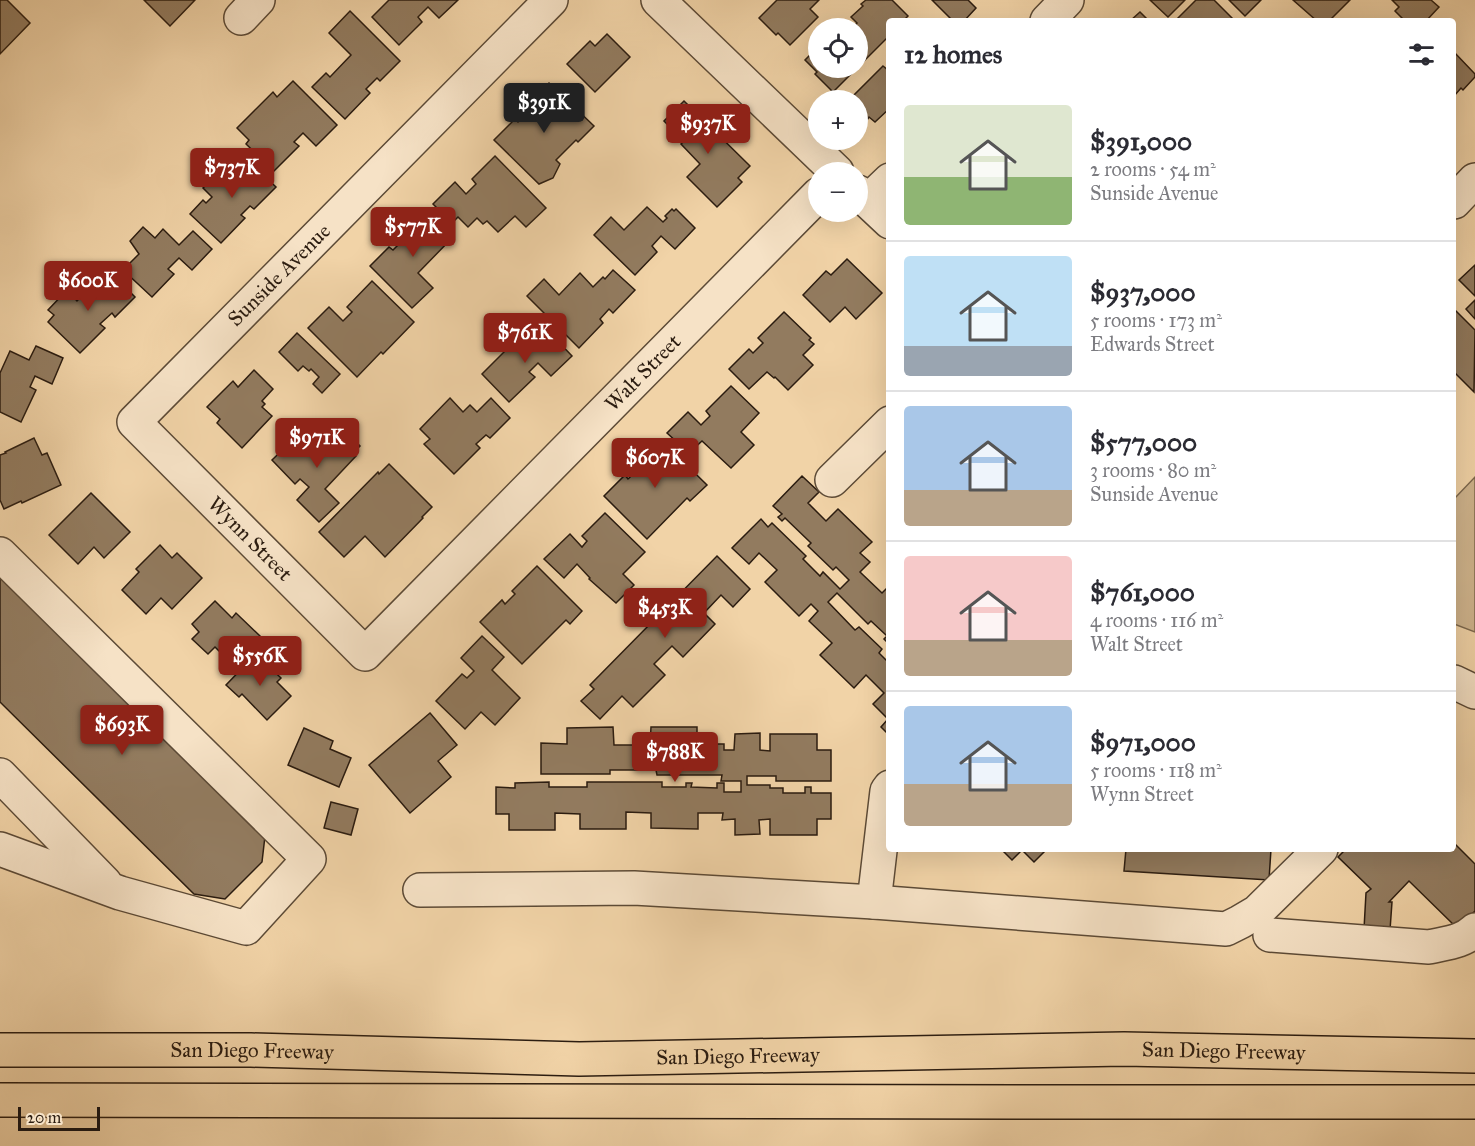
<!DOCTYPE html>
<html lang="en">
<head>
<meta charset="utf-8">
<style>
	body { margin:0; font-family:"IM FELL Great Primer",serif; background:#f7f7f7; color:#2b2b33; height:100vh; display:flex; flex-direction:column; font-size:22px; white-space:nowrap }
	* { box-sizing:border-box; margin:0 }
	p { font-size:20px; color:#7c7c81 }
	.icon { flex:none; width:33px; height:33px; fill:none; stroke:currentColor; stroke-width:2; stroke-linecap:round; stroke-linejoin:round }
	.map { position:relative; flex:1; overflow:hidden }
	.details { position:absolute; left:886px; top:18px; width:570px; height:834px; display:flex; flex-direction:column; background:#fff; border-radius:6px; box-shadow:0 6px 24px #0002 }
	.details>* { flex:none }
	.tools { position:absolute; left:808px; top:18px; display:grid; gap:12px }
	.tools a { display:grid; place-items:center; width:60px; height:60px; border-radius:50%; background:#fff; box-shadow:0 6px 24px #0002; font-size:30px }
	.scale { position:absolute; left:18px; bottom:15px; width:82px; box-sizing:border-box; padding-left:6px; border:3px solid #2b1c10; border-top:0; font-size:16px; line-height:21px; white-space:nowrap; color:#2b1c10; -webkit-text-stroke:4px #f6e2c6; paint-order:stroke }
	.price { position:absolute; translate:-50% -51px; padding:0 14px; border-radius:6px; background:#8f2418; color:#fff; font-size:20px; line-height:39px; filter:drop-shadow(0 2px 3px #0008) }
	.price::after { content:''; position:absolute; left:50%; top:36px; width:18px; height:14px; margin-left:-9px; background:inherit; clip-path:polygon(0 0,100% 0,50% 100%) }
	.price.current { background:#222; color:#fff }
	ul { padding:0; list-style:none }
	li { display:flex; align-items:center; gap:18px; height:150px; padding:0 18px }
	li+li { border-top:2px solid #e1e1e2 }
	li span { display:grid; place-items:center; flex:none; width:168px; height:120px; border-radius:6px; color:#555 }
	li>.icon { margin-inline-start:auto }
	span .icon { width:72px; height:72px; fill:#fffc; stroke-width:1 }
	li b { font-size:26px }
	h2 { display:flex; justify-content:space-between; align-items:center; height:72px; padding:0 18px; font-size:26px }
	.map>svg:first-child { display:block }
	.green { fill:#cfb48d; stroke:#7d684e; stroke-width:1.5 }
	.building { fill:#927b5f; stroke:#2b1c10; stroke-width:1.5 }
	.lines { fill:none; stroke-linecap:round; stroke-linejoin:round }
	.minor-casing { stroke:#5c4a36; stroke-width:36 }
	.highway-casing { stroke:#2b1c10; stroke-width:36 }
	.minor { stroke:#f6e2c6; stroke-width:33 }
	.highway { stroke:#f1d3a7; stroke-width:33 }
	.labels { text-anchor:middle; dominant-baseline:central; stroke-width:6; stroke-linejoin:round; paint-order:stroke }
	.street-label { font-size:21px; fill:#2b1c10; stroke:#f6e2c6 }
</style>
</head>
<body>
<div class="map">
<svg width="1475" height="1146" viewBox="0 0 1475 1146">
	<rect width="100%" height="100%" fill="#f1d3a7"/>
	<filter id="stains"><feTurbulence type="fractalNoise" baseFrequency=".00333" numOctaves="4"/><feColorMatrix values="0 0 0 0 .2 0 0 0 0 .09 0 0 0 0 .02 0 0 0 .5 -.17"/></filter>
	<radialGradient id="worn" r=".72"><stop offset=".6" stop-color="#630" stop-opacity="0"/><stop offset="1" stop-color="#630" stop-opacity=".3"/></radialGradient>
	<!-- green -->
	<polygon class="green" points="1475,477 1475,632 1454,624 1454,499"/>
	<!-- building -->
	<g class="building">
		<polygon points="0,0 7,0 30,23 0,54"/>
		<polygon points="144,0 195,0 170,26"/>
		<polygon points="389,0 458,0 439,18 428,7 418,17 422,22 399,45 372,17"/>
		<polygon points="777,0 819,0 810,9 818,17 790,45 778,33 776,35 759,18"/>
		<polygon points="866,0 892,0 908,16 903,21 890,21 890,35 858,67 858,28 852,28 857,23 851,17 863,6 861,4"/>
		<polygon points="932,0 968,0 976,8 964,21 953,21"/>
		<polygon points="1150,0 1185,0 1168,17"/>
		<polygon points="1196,0 1214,0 1235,21 1175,21"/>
		<polygon points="1229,0 1261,0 1245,16"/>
		<polygon points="1293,0 1350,0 1329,21 1317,21"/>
		<polygon points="1392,0 1431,0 1439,7 1426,21 1405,21 1395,11 1399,7"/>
		<polygon points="350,11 400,61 380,81 377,78 366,89 370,93 345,119 312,87 326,73 330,77 351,55 329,33"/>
		<polygon points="1140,12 1149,21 1130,21"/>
		<polygon points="607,34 630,57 595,92 567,64 590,41 595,46"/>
		<polygon points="819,46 819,68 857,68 833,92 815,74 817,72 805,60"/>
		<polygon points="1454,52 1475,74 1475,77 1463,90 1461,88 1454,96"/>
		<polygon points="883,66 888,70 890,69 890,108 875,122 869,117 867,120 858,111 858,100 850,99"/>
		<polygon points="293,81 337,125 316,146 303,133 294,142 299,146 274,171 246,144 249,140 237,128 273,92 277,97"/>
		<polygon points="549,83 594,126 578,142 576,140 556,160 560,164 553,178 539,184 494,140 515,119 518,122 528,113 524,109"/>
		<polygon points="684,101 750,166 738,178 742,182 717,207 687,177 700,164 681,144 684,141 664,121"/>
		<polygon points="495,156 546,208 526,227 515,216 498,232 487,221 483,224 477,218 468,227 458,217 452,223 433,204 455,182 466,194 476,184 472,179"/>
		<polygon points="243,157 255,169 256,168 276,187 254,209 250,206 241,215 245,218 221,243 190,214 203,200 206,203 212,197 203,188 220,171 225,175"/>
		<polygon points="647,207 663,222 667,218 665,216 672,209 674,211 676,209 695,228 675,249 661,236 652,246 657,252 635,275 594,235 611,217 624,230"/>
		<polygon points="426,210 453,237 418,273 433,288 412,308 370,266 389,247 393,250 405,238 401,234"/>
		<polygon points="143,227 155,238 163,229 179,245 193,231 212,249 192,270 179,258 168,269 174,274 152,297 123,270 139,254 130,241"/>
		<polygon points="847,259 882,293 856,319 845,307 830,322 803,295 826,271 831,275"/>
		<polygon points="1475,265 1475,296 1459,280"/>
		<polygon points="613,270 635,290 613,313 609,309 600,319 603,323 579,348 527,296 544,279 559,295 580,273 593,287 603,277 605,279"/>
		<polygon points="114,276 135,297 115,317 112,313 100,324 105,328 80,353 48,322 54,315 48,310 67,290 77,301 97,280 104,287"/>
		<polygon points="372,281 414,322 383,354 381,352 357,377 308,328 329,307 343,321 352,312 347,307"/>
		<polygon points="1475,300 1475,319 1466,309"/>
		<polygon points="1454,309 1475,330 1474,392 1455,373 1454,374"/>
		<polygon points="784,312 811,338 809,340 814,344 803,355 813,365 788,390 775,377 774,378 767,372 749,389 729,369 749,349 753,353 763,343 758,338"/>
		<polygon points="297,333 340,374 322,393 313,384 319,377 311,369 309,371 303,366 298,371 279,352"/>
		<polygon points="523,333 538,347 551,334 572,356 551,376 538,363 529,372 535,377 509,402 482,374"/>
		<polygon points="36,346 63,358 52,384 35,376 30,387 36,390 21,422 0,412 0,373 10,351 29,360"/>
		<polygon points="254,370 273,389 262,401 265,404 262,407 272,416 242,448 217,423 220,419 207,407 233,381 238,387"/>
		<polygon points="731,386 759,413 741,432 754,445 731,468 702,441 689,453 667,433 688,412 701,425 710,416 706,411"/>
		<polygon points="450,398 463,412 470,405 477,412 491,398 510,418 490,438 486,435 476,444 480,448 454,474 424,444 430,439 420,429"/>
		<polygon points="342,428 360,446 353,453 356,456 325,489 339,503 319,522 297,500 309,487 300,479 295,484 272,460 300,433 317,449 329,437 331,439"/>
		<polygon points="34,438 42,455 47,453 61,485 22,503 21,501 4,509 0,500 0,455 6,453 5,452"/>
		<polygon points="660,439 707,485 690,501 687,498 647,539 604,496 625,475 628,479 639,469 635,465"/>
		<polygon points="389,464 432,507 422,517 423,518 385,557 365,536 344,557 319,532 378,472 379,474"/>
		<polygon points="802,476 819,492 808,503 826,521 838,509 872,542 860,553 870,562 860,572 882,593 890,585 890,645 884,639 887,636 871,621 868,624 837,593 828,602 855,630 859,627 882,649 879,653 890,664 890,736 881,727 888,719 873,704 884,693 866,675 854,688 820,655 832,643 809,621 818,611 811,604 799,616 765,582 777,570 759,553 749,564 732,548 761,519 768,527 772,523 806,556 803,559 820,576 823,572 840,589 849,580 836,567 833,570 808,546 811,543 785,518 782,521 778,517 782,514 773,506"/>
		<polygon points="91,493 130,532 104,558 94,547 78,564 49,535"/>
		<polygon points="605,513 645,552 623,574 634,585 616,603 589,579 590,578 577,564 564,578 544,559 570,534 582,547 587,541 582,536"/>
		<polygon points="160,545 172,558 177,553 202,578 172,609 161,598 146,614 122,590 139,572 136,569"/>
		<polygon points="717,556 750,589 733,607 721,595 704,613 715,624 683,657 672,646 654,664 665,675 633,707 622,696 600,719 581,701 594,689 590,685"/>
		<polygon points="537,566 582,611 570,624 566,620 522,664 480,622 502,600 505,604 515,594 512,591"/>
		<polygon points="0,575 265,836 262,862 225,899 194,894 0,702"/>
		<polygon points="215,601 232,618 236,613 260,636 232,664 215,647 208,654 192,639 199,632 192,624"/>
		<polygon points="482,636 504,657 492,670 520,698 495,725 481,712 465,729 436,701 462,674 467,678 474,671 461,658"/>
		<polygon points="256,654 281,678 277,682 291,696 267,720 242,694 239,697 226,685"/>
		<polygon points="430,713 457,745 438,761 451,777 410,813 369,765"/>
		<polygon points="613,727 614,745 650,745 651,727 697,727 697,744 724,744 724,750 734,750 735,734 760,733 760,750 770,751 770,734 817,734 817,750 831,750 831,781 776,781 776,776 747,776 747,785 770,785 770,788 783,788 783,793 805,793 805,787 811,787 811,793 831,793 831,819 817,819 817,835 770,835 770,819 759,820 760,834 735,835 735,819 722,820 723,813 698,813 698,829 651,828 651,813 626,812 626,829 580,829 580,814 555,813 555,830 509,830 509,814 496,814 496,787 515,788 515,783 549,782 549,787 587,787 587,782 662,782 662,787 686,787 686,783 692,783 691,787 717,788 717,783 724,783 724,792 741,792 741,781 721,781 722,775 657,775 656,770 610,770 610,774 541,774 541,743 567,744 567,728"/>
		<polygon points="304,728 333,741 330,749 351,758 339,787 288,765"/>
		<polygon points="331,802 358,809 351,835 324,828"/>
		<polygon points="1454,843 1475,864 1475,911 1457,928 1409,881 1389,902 1392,902 1390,930 1364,929 1366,893 1371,889 1338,857 1346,849 1454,849"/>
		<polygon points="1001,849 1047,849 1034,862 1022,850 1012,860"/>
		<polygon points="1126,849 1271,849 1269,880 1124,871"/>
	</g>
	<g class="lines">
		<defs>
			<g id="minor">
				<path id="s1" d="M551,0l-417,422 231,232 454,-460"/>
				<polyline points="658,0 837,172"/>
				<polyline points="241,18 258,0"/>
				<polyline points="1047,21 1067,0"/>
				<polyline points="858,192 890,222"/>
				<polyline points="868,201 890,180"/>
				<polyline points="1454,202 1475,180"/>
				<polyline points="832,480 890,423"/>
				<polyline points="0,554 309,859 246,928 120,893 0,849"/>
				<polyline points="1454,682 1475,692"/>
				<polyline points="0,775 105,883"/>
				<polyline points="420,890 634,888 874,902 1226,929 1240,922 1257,912 1321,849"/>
				<polyline points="874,902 887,791 890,787"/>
				<path d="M1270,935l159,12c17,-4 34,-5 46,-17"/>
			</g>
			<g id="highway">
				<path id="s2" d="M0,1050h251l328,9 545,-10 351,7"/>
				<polyline points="0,1100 1057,1102 1475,1102"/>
			</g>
		</defs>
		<!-- minor casing -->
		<use href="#minor" class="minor-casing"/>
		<!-- highway casing -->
		<use href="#highway" class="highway-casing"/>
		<!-- minor -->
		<use href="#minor" class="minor"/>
		<!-- highway -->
		<use href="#highway" class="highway"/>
	</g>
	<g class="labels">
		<!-- street labels -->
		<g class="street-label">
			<text transform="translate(279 275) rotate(-45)">Sunside Avenue</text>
			<text stroke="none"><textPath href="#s1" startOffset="1316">Walt Street</textPath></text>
			<text stroke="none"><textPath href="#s1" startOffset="758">Wynn Street</textPath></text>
			<text stroke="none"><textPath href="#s2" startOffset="252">San Diego Freeway</textPath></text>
			<text stroke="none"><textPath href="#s2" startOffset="1224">San Diego Freeway</textPath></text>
			<text stroke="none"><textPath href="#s2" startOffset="738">San Diego Freeway</textPath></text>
		</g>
	</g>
	<rect width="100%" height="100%" filter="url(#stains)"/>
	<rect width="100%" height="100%" fill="url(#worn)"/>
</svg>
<div class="tools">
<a><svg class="icon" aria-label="locate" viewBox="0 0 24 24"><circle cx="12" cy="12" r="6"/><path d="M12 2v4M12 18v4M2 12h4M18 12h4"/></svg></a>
<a>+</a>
<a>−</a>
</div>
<div class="scale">20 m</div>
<b class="price current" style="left:544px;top:134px">$391K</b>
<b class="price" style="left:708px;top:155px">$937K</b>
<b class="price" style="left:232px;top:199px">$737K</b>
<b class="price" style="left:413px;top:258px">$577K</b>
<b class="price" style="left:88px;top:312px">$600K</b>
<b class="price" style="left:525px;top:364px">$761K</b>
<b class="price" style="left:317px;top:469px">$971K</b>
<b class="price" style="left:655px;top:489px">$607K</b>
<b class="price" style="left:665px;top:639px">$453K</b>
<b class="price" style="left:260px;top:687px">$556K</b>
<b class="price" style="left:122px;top:756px">$693K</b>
<b class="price" style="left:675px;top:783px">$788K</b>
<section class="details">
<h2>12 homes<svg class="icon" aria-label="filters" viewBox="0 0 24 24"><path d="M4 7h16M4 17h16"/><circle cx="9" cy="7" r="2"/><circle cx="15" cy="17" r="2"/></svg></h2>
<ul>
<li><span style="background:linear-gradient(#dfe7d0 60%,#8fb573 0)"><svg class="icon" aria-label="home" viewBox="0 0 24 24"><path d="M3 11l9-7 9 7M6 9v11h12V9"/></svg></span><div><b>$391,000</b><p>2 rooms · 54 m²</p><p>Sunside Avenue</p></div></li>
<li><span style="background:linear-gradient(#bfe0f5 75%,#9aa5b1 0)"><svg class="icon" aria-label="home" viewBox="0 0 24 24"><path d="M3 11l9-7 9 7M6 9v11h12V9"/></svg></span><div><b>$937,000</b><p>5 rooms · 173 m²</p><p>Edwards Street</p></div></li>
<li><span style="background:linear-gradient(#a9c7e8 70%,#b9a48a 0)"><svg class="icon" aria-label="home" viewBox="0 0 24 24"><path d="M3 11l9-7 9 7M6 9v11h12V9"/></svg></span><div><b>$577,000</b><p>3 rooms · 80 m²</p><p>Sunside Avenue</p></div></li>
<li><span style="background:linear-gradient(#f6c9c9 70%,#b9a48a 0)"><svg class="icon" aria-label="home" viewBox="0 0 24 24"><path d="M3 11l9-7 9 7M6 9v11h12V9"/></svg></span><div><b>$761,000</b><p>4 rooms · 116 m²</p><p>Walt Street</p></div></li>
<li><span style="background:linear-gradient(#a9c7e8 65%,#b9a48a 0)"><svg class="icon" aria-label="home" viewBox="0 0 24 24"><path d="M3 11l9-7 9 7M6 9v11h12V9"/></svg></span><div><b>$971,000</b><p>5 rooms · 118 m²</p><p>Wynn Street</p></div></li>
</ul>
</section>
</div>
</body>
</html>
